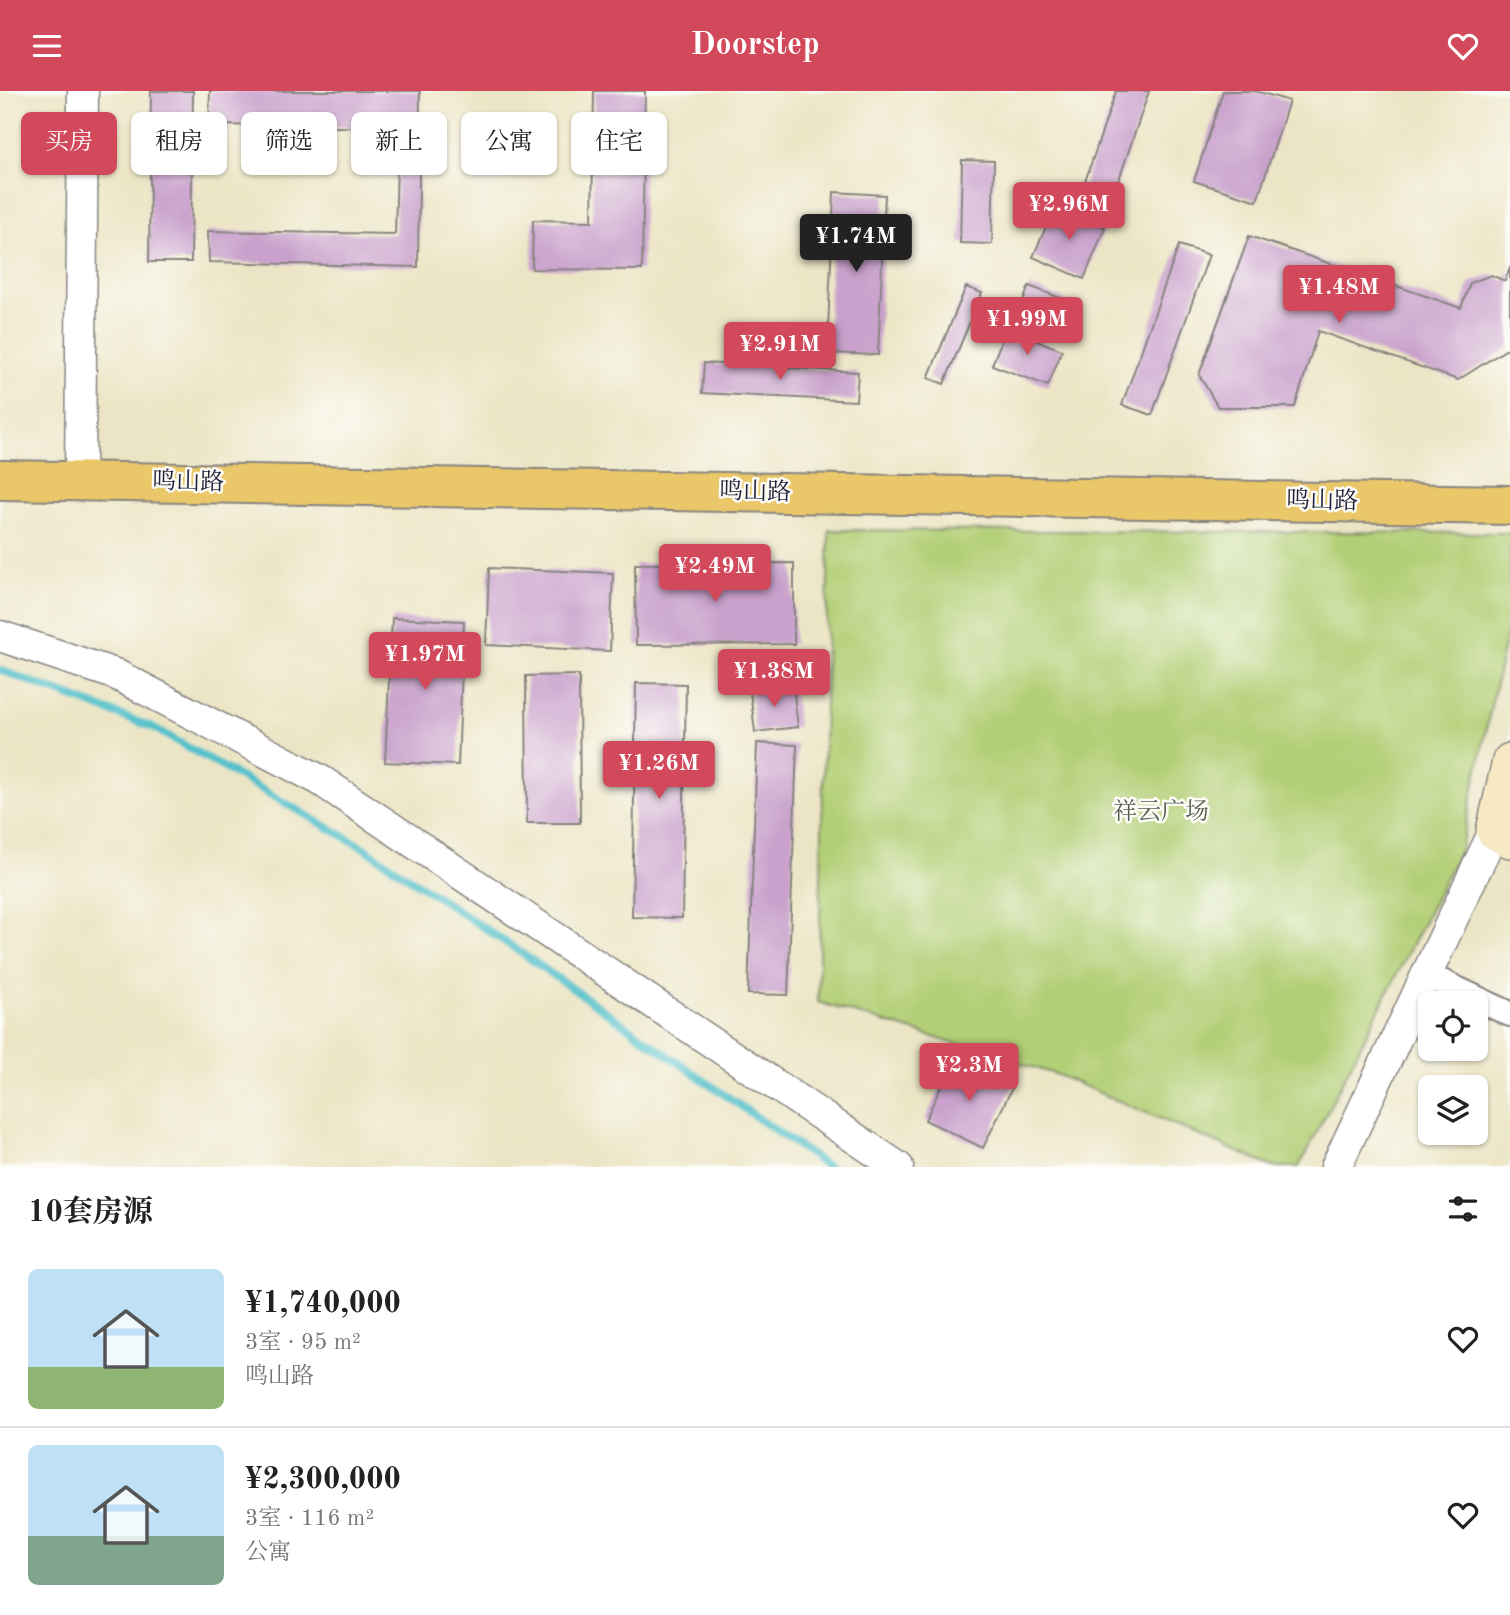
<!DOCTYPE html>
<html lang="zh">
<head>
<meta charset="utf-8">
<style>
	body { margin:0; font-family:"Old Standard TT","Noto Serif SC",serif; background:#f2f2f2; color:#222; height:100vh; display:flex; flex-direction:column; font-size:26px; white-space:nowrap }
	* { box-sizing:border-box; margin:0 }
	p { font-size:23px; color:#767676 }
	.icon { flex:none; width:38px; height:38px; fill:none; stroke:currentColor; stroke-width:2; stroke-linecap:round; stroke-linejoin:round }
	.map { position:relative; height:1076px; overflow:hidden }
	.details { display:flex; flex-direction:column; background:#fff; flex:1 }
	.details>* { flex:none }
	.banner { position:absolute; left:21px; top:21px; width:700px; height:63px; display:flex; gap:14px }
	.tools { position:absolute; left:1418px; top:900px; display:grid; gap:14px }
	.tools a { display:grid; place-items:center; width:70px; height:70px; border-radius:10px; background:#fff; box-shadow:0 2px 5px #0004; font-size:35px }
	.price { position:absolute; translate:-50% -60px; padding:0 16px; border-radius:7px; background:#d1495b; color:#fff; font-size:23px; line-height:46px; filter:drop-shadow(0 2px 4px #0008) }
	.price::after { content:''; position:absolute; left:50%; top:42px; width:21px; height:16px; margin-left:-10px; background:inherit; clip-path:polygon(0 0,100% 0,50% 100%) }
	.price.selected { background:#222; color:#fff }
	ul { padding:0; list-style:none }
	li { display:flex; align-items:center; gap:21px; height:175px; padding:0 28px }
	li+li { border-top:2px solid #e0e0e0 }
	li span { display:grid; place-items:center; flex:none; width:196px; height:140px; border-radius:10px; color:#555 }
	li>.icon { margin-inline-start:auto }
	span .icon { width:84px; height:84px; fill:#fffc; stroke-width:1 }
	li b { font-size:30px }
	h2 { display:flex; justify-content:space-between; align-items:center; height:84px; padding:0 28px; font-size:30px }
	.pill { padding:0 24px; border-radius:10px; background:#fff; box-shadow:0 2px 5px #0004; font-size:24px; line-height:63px }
	.pill.selected { background:#d1495b; color:#fff }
	header { display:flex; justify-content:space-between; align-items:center; height:91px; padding:0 28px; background:#d1495b; color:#fff; font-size:32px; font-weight:700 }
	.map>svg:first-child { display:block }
	.green { fill:#b2cf76; stroke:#6a7858; stroke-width:2 }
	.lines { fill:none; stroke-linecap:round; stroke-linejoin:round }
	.stream { stroke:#54c1cb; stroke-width:8 }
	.building { fill:#c9a1cc }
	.minor-casing { stroke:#878480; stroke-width:28 }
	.tertiary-casing { stroke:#878480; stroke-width:33 }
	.secondary-casing { stroke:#878480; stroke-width:38 }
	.primary-casing { stroke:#878480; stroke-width:42 }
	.minor { stroke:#fff; stroke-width:24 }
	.tertiary { stroke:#fff; stroke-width:30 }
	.secondary { stroke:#f7e9c3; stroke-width:35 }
	.primary { stroke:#eac769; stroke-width:38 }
	.labels { text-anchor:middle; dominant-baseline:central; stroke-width:5; stroke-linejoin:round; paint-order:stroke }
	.street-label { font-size:24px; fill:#22223b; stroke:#fdfcf7 }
	.park-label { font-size:24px; fill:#545f50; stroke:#fdfcf7 }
</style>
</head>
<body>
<header><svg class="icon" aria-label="menu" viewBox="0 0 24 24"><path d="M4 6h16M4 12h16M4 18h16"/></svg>Doorstep<svg class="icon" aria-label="heart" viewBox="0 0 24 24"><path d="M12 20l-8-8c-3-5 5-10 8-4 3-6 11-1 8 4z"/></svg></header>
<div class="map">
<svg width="1510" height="1076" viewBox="0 0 1510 1076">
	<rect width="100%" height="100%" fill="#fdfcf7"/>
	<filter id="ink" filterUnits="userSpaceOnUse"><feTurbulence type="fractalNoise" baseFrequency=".0143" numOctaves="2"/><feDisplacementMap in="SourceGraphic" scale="14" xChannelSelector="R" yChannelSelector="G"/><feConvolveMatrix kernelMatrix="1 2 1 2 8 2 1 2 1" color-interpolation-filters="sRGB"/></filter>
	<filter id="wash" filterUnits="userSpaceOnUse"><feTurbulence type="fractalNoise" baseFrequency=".00686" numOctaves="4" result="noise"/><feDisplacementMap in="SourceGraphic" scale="28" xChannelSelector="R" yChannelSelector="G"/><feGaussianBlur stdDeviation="1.57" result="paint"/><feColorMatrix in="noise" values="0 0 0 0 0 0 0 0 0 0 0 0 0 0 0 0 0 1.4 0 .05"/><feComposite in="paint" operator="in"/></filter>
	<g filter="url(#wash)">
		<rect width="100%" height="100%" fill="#ece5c5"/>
		<!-- green -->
		<polygon class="green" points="829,439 1510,442 1510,526 1461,757 1299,1076 1273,1076 1058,984 818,911"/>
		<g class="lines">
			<!-- stream -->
			<polyline class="stream" points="0,579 154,637 366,758 523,863 828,1076"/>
		</g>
		<g id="blocks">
			<!-- building -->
			<g class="building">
				<polygon points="151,0 193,0 191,171 149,171"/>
				<polygon points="210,0 420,0 418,176 209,171 208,140 395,143 398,37 209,34"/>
				<polygon points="594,0 645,0 642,179 532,178 533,129 592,130"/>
				<polygon points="1116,0 1149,0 1109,118 1079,108"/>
				<polygon points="1223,0 1256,0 1289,10 1257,110 1194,90"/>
				<polygon points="962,69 994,70 992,153 960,152"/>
				<polygon points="834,101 885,104 878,264 827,262"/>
				<polygon points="1055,115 1105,136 1084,188 1033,166"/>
				<polygon points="1249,145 1461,217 1470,192 1491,184 1505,190 1510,176 1510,256 1458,289 1318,240 1295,316 1218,316 1199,284"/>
				<polygon points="1179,154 1209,164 1152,324 1122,314"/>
				<polygon points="1029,195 1077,213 1066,245 1017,226"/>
				<polygon points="966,196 982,202 944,293 928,287"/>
				<polygon points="1006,238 1062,259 1048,295 992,274"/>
				<polygon points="704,272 858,281 856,310 702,302"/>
				<polygon points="794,472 794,553 636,554 635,473"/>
				<polygon points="489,477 613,482 610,560 486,554"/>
				<polygon points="392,527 464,530 458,674 385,671"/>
				<polygon points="579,584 580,732 527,732 526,585"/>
				<polygon points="636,592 686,593 682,827 632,826"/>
				<polygon points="793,595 798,636 755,641 750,600"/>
				<polygon points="757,652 797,654 788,904 748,903"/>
				<polygon points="955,967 1013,995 983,1057 925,1029"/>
			</g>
		</g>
	</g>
	<g filter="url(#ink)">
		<use href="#blocks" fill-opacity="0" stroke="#878480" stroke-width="2"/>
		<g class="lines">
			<defs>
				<polyline id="minor" points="1427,884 1510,923"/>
				<g id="tertiary">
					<polyline points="80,391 83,0"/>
					<polyline points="0,545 115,583 320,689 898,1076"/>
					<polyline points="1336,1076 1494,740"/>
				</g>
				<polyline id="secondary" points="1510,670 1494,740 1510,749"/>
				<polyline id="primary" points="0,389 1510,414"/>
			</defs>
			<!-- minor casing -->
			<use href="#minor" class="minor-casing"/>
			<!-- tertiary casing -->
			<use href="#tertiary" class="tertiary-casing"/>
			<!-- secondary casing -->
			<use href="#secondary" class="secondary-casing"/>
			<!-- primary casing -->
			<use href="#primary" class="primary-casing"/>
			<!-- minor -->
			<use href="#minor" class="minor"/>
			<!-- tertiary -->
			<use href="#tertiary" class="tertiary"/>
			<!-- secondary -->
			<use href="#secondary" class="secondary"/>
			<!-- primary -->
			<use href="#primary" class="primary"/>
		</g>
	</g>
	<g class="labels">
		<!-- street labels -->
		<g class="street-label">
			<text transform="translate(188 392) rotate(1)">鸣山路</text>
			<text transform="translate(755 402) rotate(1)">鸣山路</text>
			<text transform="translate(1322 411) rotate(1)">鸣山路</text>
		</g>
		<!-- park labels -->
		<g class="park-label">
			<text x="1161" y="722">祥云广场</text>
		</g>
	</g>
</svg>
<div class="tools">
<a><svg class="icon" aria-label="locate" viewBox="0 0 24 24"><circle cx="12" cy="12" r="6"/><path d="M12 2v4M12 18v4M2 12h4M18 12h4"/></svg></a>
<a><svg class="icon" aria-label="layers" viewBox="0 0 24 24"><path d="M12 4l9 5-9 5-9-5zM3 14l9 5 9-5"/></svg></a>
</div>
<b class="price" style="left:1069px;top:151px">¥2.96M</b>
<b class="price selected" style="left:856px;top:183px">¥1.74M</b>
<b class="price" style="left:1339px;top:234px">¥1.48M</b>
<b class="price" style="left:1027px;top:266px">¥1.99M</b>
<b class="price" style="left:780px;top:291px">¥2.91M</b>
<b class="price" style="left:715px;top:513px">¥2.49M</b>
<b class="price" style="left:425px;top:601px">¥1.97M</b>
<b class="price" style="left:774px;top:618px">¥1.38M</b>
<b class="price" style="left:659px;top:710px">¥1.26M</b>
<b class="price" style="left:969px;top:1012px">¥2.3M</b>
<div class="banner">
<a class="pill selected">买房</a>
<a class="pill">租房</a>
<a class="pill">筛选</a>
<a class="pill">新上</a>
<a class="pill">公寓</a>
<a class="pill">住宅</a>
</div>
</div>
<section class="details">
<h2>10套房源<svg class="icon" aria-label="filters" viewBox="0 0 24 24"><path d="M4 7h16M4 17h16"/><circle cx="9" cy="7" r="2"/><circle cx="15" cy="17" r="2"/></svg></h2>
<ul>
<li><span style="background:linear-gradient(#bfe0f5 70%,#8fb573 0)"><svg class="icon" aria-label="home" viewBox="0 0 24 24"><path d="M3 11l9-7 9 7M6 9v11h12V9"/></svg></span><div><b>¥1,740,000</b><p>3室 · 95 m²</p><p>鸣山路</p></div><svg class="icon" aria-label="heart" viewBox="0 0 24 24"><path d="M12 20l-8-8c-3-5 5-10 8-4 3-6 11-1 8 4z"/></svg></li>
<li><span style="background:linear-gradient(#bfe0f5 65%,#7fa58c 0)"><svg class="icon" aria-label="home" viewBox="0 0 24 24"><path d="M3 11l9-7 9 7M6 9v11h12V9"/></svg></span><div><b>¥2,300,000</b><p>3室 · 116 m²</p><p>公寓</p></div><svg class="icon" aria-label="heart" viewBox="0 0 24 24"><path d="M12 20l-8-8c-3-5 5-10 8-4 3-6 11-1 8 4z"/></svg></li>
</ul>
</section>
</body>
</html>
